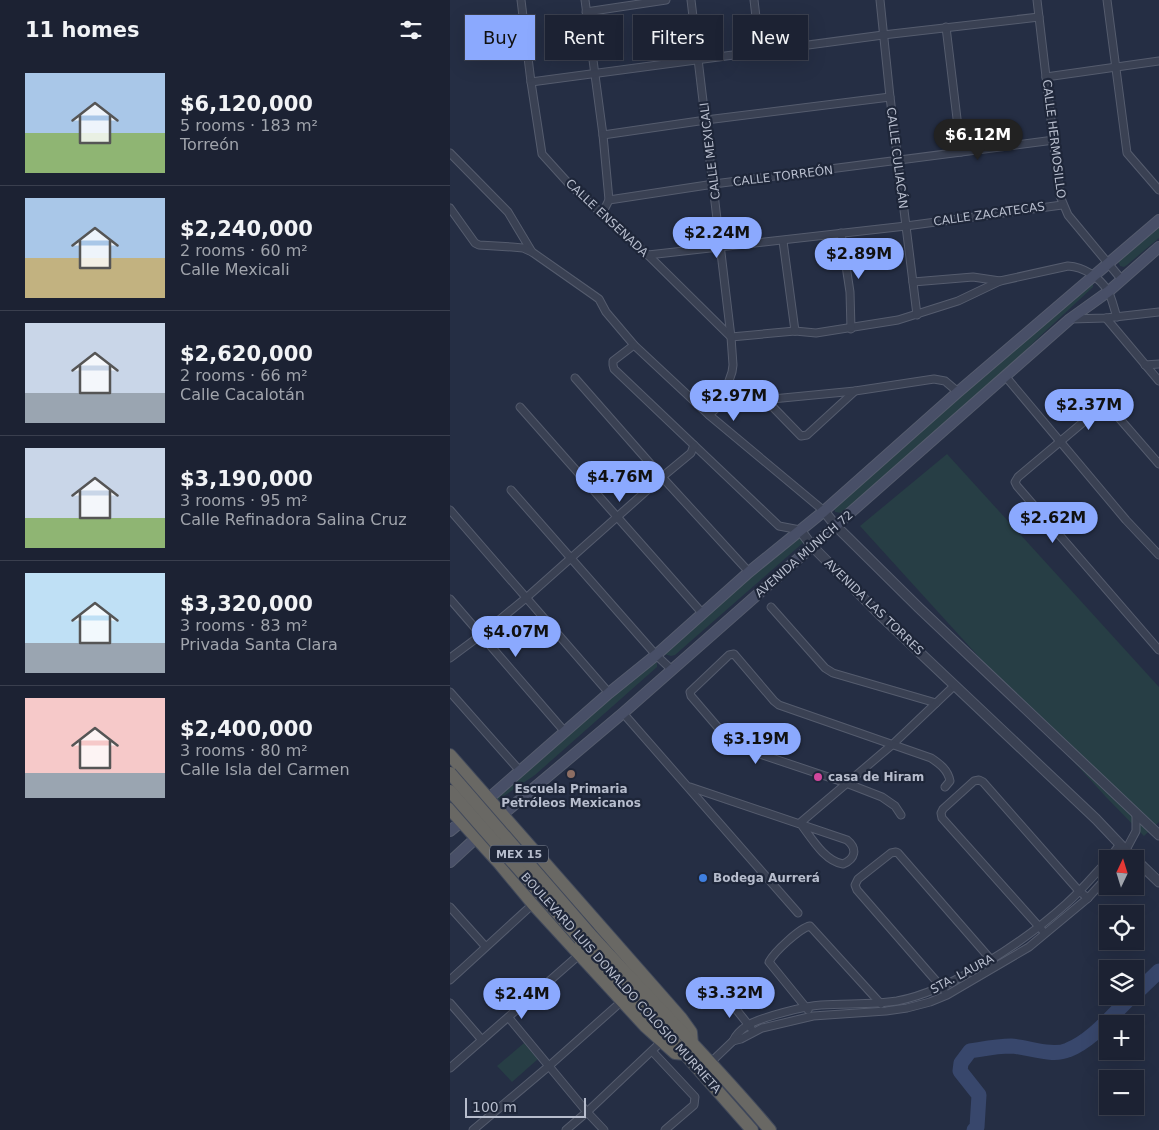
<!DOCTYPE html>
<html lang="en">
<head>
<meta charset="utf-8">
<style>
	body { margin:0; font-family:"DejaVu Sans",sans-serif; background:#292f3f; color:#f1f3f6; height:100vh; display:flex; flex-direction:column; font-size:19px; white-space:nowrap }
	* { box-sizing:border-box; margin:0 }
	p { font-size:16px; color:#a0a4ac }
	.icon { flex:none; width:28px; height:28px; fill:none; stroke:currentColor; stroke-width:2; stroke-linecap:round; stroke-linejoin:round }
	.map { position:relative; flex:1; overflow:hidden }
	.panel { display:flex; flex-direction:column; background:#1c2233; width:450px }
	.panel>* { flex:none }
	.hud { position:absolute; left:15px; top:15px; width:475px; height:45px; display:flex; gap:10px }
	.needle { width:32px; rotate:4deg }
	.controls { position:absolute; left:649px; top:850px; display:grid; gap:10px }
	.controls a { display:grid; place-items:center; width:45px; height:45px; border-radius:0px; background:#1c2233; box-shadow:0 5px 20px #0002,0 0 0 1px #3a3f4e; font-size:25px }
	.scale { position:absolute; left:15px; bottom:12px; width:121px; box-sizing:border-box; padding-left:5px; border:2px solid #b7bdcd; border-top:0; font-size:14px; line-height:18px; white-space:nowrap; color:#b7bdcd; -webkit-text-stroke:4px #1e2639; paint-order:stroke }
	.price { position:absolute; translate:-50% -42px; padding:0 11px; border-radius:18px; background:#8ba9fe; color:#111; font-size:16px; line-height:32px; filter:drop-shadow(0 1px 2px #0008) }
	.price::after { content:''; position:absolute; left:50%; top:30px; width:15px; height:11px; margin-left:-8px; background:inherit; clip-path:polygon(0 0,100% 0,50% 100%) }
	.price.active { background:#222; color:#fff }
	ul { padding:0; list-style:none }
	li { display:flex; align-items:center; gap:15px; height:125px; padding:0 25px }
	li+li { border-top:1px solid #3a3f4e }
	li span { display:grid; place-items:center; flex:none; width:140px; height:100px; border-radius:0px; color:#555 }
	li>.icon { margin-inline-start:auto }
	span .icon { width:60px; height:60px; fill:#fffc; stroke-width:1 }
	li b { font-size:21px }
	h2 { display:flex; justify-content:space-between; align-items:center; height:60px; padding:0 25px; font-size:21px }
	.tag { padding:0 18px; border-radius:0px; background:#1c2233; box-shadow:0 5px 20px #0002,0 0 0 1px #3a3f4e; font-size:18px; line-height:45px }
	.tag.active { background:#8ba9fe; color:#111 }
	main { display:flex; flex:1; min-height:0 }
	.map>svg:first-child { display:block }
	.green { fill:#273e45 }
	.lines { fill:none; stroke-linecap:round; stroke-linejoin:round }
	.river { stroke:#38476c; stroke-width:15 }
	.minor-casing { stroke:#555c6e; stroke-width:9 }
	.tertiary-casing { stroke:#555c6e; stroke-width:11 }
	.secondary-casing { stroke:#555c6e; stroke-width:12 }
	.trunk-casing { stroke:#41495b; stroke-width:14 }
	.minor { stroke:#3a4153; stroke-width:7 }
	.tertiary { stroke:#3a4153; stroke-width:9 }
	.secondary { stroke:#484f67; stroke-width:10 }
	.trunk { stroke:#696864; stroke-width:12 }
	.trunk-bridge-casing { stroke:#41495b; stroke-width:14; stroke-linecap:butt }
	.trunk-bridge { stroke:#696864; stroke-width:12 }
	.education-dot { fill:#8d6e63; stroke:#1e2639; stroke-width:2 }
	.hotel-dot { fill:#d1479c; stroke:#1e2639; stroke-width:2 }
	.shop-dot { fill:#3f7fe0; stroke:#1e2639; stroke-width:2 }
	.labels { text-anchor:middle; dominant-baseline:central; stroke-width:4.5; stroke-linejoin:round; paint-order:stroke }
	.shield { fill:#1e2639; stroke:#8990a1; stroke-width:1 }
	.shield-label { font-size:11px; font-weight:bold; fill:#b7bdcd }
	.street-label { font-size:12px; fill:#b7bdcd; stroke:#1e2639 }
	.poi-label { font-size:12px; font-weight:bold; fill:#b7bdcd; stroke:#1e2639; text-anchor:start }
</style>
</head>
<body>
<main>
<section class="panel">
<h2>11 homes<svg class="icon" aria-label="filters" viewBox="0 0 24 24"><path d="M4 7h16M4 17h16"/><circle cx="9" cy="7" r="2"/><circle cx="15" cy="17" r="2"/></svg></h2>
<ul>
<li><span style="background:linear-gradient(#a9c7e8 60%,#8fb573 0)"><svg class="icon" aria-label="home" viewBox="0 0 24 24"><path d="M3 11l9-7 9 7M6 9v11h12V9"/></svg></span><div><b>$6,120,000</b><p>5 rooms · 183 m²</p><p>Torreón</p></div></li>
<li><span style="background:linear-gradient(#a9c7e8 60%,#c2b280 0)"><svg class="icon" aria-label="home" viewBox="0 0 24 24"><path d="M3 11l9-7 9 7M6 9v11h12V9"/></svg></span><div><b>$2,240,000</b><p>2 rooms · 60 m²</p><p>Calle Mexicali</p></div></li>
<li><span style="background:linear-gradient(#c9d6e8 70%,#9aa5b1 0)"><svg class="icon" aria-label="home" viewBox="0 0 24 24"><path d="M3 11l9-7 9 7M6 9v11h12V9"/></svg></span><div><b>$2,620,000</b><p>2 rooms · 66 m²</p><p>Calle Cacalotán</p></div></li>
<li><span style="background:linear-gradient(#c9d6e8 70%,#8fb573 0)"><svg class="icon" aria-label="home" viewBox="0 0 24 24"><path d="M3 11l9-7 9 7M6 9v11h12V9"/></svg></span><div><b>$3,190,000</b><p>3 rooms · 95 m²</p><p>Calle Refinadora Salina Cruz</p></div></li>
<li><span style="background:linear-gradient(#bfe0f5 70%,#9aa5b1 0)"><svg class="icon" aria-label="home" viewBox="0 0 24 24"><path d="M3 11l9-7 9 7M6 9v11h12V9"/></svg></span><div><b>$3,320,000</b><p>3 rooms · 83 m²</p><p>Privada Santa Clara</p></div></li>
<li><span style="background:linear-gradient(#f6c9c9 75%,#9aa5b1 0)"><svg class="icon" aria-label="home" viewBox="0 0 24 24"><path d="M3 11l9-7 9 7M6 9v11h12V9"/></svg></span><div><b>$2,400,000</b><p>3 rooms · 80 m²</p><p>Calle Isla del Carmen</p></div></li>
</ul>
</section>
<div class="map">
<svg width="709" height="1130" viewBox="0 0 709 1130">
	<rect width="100%" height="100%" fill="#252e44"/>
	<!-- green -->
	<g class="green">
		<polygon points="709,221 709,238 677,265 674,267 670,266 668,260"/>
		<polygon points="638,281 643,283 643,287 586,340 577,349 575,356 392,513 385,512 384,508"/>
		<polygon points="497,454 709,687 709,822 694,836 656,797 410,526"/>
		<polygon points="348,534 354,542 225,655 221,656 214,654"/>
		<polygon points="204,659 207,663 207,667 85,775 45,802 41,802"/>
		<polygon points="74,1043 88,1059 62,1082 47,1066"/>
	</g>
	<g class="lines">
		<!-- river -->
		<g class="river">
			<polyline points="685,994 709,971"/>
			<path d="M524,1130l3,-3 2,-32 -19,-24 1,-8 9,-12c13,-2 27,-5 41,-5 17,1 41,11 57,4 25,-10 45,-36 64,-54"/>
		</g>
		<defs>
			<g id="minor">
				<path d="M71,0l10,82 11,72 28,31 78,70 83,82 64,-6 21,2 82,-13 60,-19 42,-20 68,-15c16,1 31,11 40,25 4,7 6,18 9,26"/>
				<polyline points="135,0 153,135 159,200 152,214"/>
				<polyline points="241,0 281,337 283,365 282,372 271,404 259,415"/>
				<polyline points="304,0 310,51"/>
				<polyline points="430,0 440,97 467,315"/>
				<polyline points="587,0 610,196 618,215 672,280"/>
				<polyline points="657,0 677,153 709,190"/>
				<polyline points="136,12 216,0"/>
				<polyline points="496,27 511,152"/>
				<polyline points="596,77 709,61"/>
				<polyline points="81,82 433,35 589,17"/>
				<polyline points="153,135 256,120 440,97"/>
				<polyline points="0,153 58,212 82,252"/>
				<polyline points="159,200 264,184 604,140"/>
				<polyline points="0,208 25,243 29,245 62,247 73,248 82,252 142,294 149,299 156,312 184,345 259,415 374,511"/>
				<polyline points="391,233 400,292 401,329"/>
				<polyline points="333,241 345,331"/>
				<polyline points="198,255 456,226 612,205"/>
				<polyline points="463,282 523,277 550,281"/>
				<polyline points="656,318 709,381"/>
				<polyline points="620,319 656,318 709,312"/>
				<polyline points="184,345 163,361 163,365 164,369 329,526 350,530"/>
				<polyline points="695,365 709,364"/>
				<polyline points="556,377 676,520 709,555"/>
				<polyline points="125,378 212,477 299,572"/>
				<polyline points="316,400 351,436 357,435 405,391"/>
				<polyline points="271,404 405,391 484,379 495,381 508,392"/>
				<polyline points="70,407 253,614"/>
				<polyline points="709,464 656,403 568,477 565,482 567,486 709,650"/>
				<polyline points="61,490 206,655 222,670"/>
				<polyline points="0,510 159,693"/>
				<polyline points="0,599 115,732"/>
				<polyline points="321,607 375,668 383,673 486,703"/>
				<polyline points="0,658 31,635 76,598 212,477 241,453 244,445"/>
				<polyline points="0,692 70,771"/>
				<polyline points="173,713 348,913"/>
				<path d="M240,787l157,53c11,9 8,19 -4,24 -19,-3 -32,-27 -43,-41l93,-79 62,-59"/>
				<path d="M451,815l-6,-9 -13,-9 -36,-14 -113,-38 -42,-49 -1,-4 39,-37 5,-1 40,47 5,4 152,53c9,6 17,12 19,23l-5,6"/>
				<polyline points="659,859 670,844"/>
				<polyline points="671,859 686,831 686,814"/>
				<polyline points="0,907 35,946"/>
				<polyline points="592,930 492,818 491,813 493,809 524,781 529,780 533,782 629,891 638,898"/>
				<polyline points="0,980 83,904"/>
				<polyline points="494,990 407,890 405,885 408,879 441,853 446,852 448,853 543,962"/>
				<polyline points="273,993 301,1028"/>
				<polyline points="0,1003 32,1040"/>
				<path d="M358,1010l-39,-48c5,-10 31,-34 41,-36l71,78"/>
				<polyline points="59,1018 137,1112 154,1130"/>
				<path d="M283,1041c3,-7 9,-12 15,-16 14,-8 57,-19 73,-20 25,-2 51,0 76,-4 54,-10 128,-60 169,-97 15,-13 28,-29 42,-44"/>
				<polyline points="202,1051 245,1097 244,1105 215,1130"/>
				<polyline points="261,1062 283,1041 291,1039 312,1028 363,1016 436,1011 457,1008 480,1002 497,995 579,947 638,898 658,876"/>
				<polyline points="0,1068 129,955"/>
				<polyline points="23,1130 99,1066 172,1001"/>
				<polyline points="116,1130 137,1112 211,1042"/>
			</g>
			<g id="tertiary">
				<polyline points="374,511 386,526 469,608 709,835"/>
				<polyline points="350,530 362,546 429,614 646,819 684,859"/>
				<polyline points="685,859 709,882"/>
			</g>
			<g id="secondary">
				<polyline points="38,799 159,693 206,655 299,572 374,511 508,392 709,220"/>
				<polyline points="52,815 173,713 620,319 659,291 709,247"/>
				<polyline points="0,831 11,822"/>
				<polyline points="0,862 26,838"/>
			</g>
			<g id="trunk">
				<polyline points="0,755 231,1018 241,1032 242,1044"/>
				<polyline points="0,809 49,863 83,904 195,1026 225,1053 235,1054"/>
				<path d="M139,933c60,66 124,129 181,197"/>
				<polyline points="130,939 235,1054 302,1130"/>
			</g>
		</defs>
		<!-- minor casing -->
		<use href="#minor" class="minor-casing"/>
		<!-- tertiary casing -->
		<use href="#tertiary" class="tertiary-casing"/>
		<!-- secondary casing -->
		<use href="#secondary" class="secondary-casing"/>
		<!-- trunk casing -->
		<use href="#trunk" class="trunk-casing"/>
		<!-- minor -->
		<use href="#minor" class="minor"/>
		<!-- tertiary -->
		<use href="#tertiary" class="tertiary"/>
		<!-- secondary -->
		<use href="#secondary" class="secondary"/>
		<!-- trunk -->
		<use href="#trunk" class="trunk"/>
		<defs>
			<g id="trunk-bridge">
				<polyline points="0,773 139,933"/>
				<polyline points="0,791 130,939"/>
			</g>
		</defs>
		<!-- trunk-bridge casing -->
		<use href="#trunk-bridge" class="trunk-bridge-casing"/>
		<!-- trunk-bridge -->
		<use href="#trunk-bridge" class="trunk-bridge"/>
	</g>
	<!-- markers -->
	<circle class="education-dot" cx="121" cy="774" r="5"/>
	<circle class="hotel-dot" cx="368" cy="777" r="5"/>
	<circle class="shop-dot" cx="253" cy="878" r="5"/>
	<g class="labels">
		<!-- shield labels -->
		<rect class="shield" x="40" y="845.5" width="58" height="17" rx="4"/>
		<g class="shield-label">
			<text x="69" y="854">MEX 15</text>
		</g>
		<!-- street labels -->
		<g class="street-label">
			<text transform="translate(604 139) rotate(83)">CALLE HERMOSILLO</text>
			<text transform="translate(260 151) rotate(-97)">CALLE MEXICALI</text>
			<text transform="translate(447 158) rotate(83)">CALLE CULIACÁN</text>
			<text transform="translate(333 176) rotate(-7)">CALLE TORREÓN</text>
			<text transform="translate(539 214) rotate(-8)">CALLE ZACATECAS</text>
			<text transform="translate(157 218) rotate(43)">CALLE ENSENADA</text>
			<text transform="translate(354 554) rotate(-41)">AVENIDA MÚNICH 72</text>
			<text transform="translate(424 607) rotate(44)">AVENIDA LAS TORRES</text>
			<text transform="translate(512 974) rotate(-28)">STA. LAURA</text>
			<text transform="translate(171 983) rotate(48)">BOULEVARD LUIS DONALDO COLOSIO MURRIETA</text>
		</g>
		<!-- poi labels -->
		<g class="poi-label">
			<text x="378" y="777">casa de Hiram</text>
			<text x="121" y="789" text-anchor="middle">Escuela Primaria<tspan x="121" dy="14">Petróleos Mexicanos</tspan></text>
			<text x="263" y="878">Bodega Aurrerá</text>
		</g>
	</g>
</svg>
<div class="controls">
<a><svg class="needle" viewBox="-14 -14 28 28"><path d="M0-13l5 13h-10z" fill="#e53935"/><path d="M0 13l5-13h-10z" fill="#a0a4ac"/></svg></a>
<a><svg class="icon" aria-label="locate" viewBox="0 0 24 24"><circle cx="12" cy="12" r="6"/><path d="M12 2v4M12 18v4M2 12h4M18 12h4"/></svg></a>
<a><svg class="icon" aria-label="layers" viewBox="0 0 24 24"><path d="M12 4l9 5-9 5-9-5zM3 14l9 5 9-5"/></svg></a>
<a>+</a>
<a>−</a>
</div>
<div class="scale">100 m</div>
<b class="price active" style="left:528px;top:161px">$6.12M</b>
<b class="price" style="left:267px;top:259px">$2.24M</b>
<b class="price" style="left:409px;top:280px">$2.89M</b>
<b class="price" style="left:284px;top:422px">$2.97M</b>
<b class="price" style="left:639px;top:431px">$2.37M</b>
<b class="price" style="left:170px;top:503px">$4.76M</b>
<b class="price" style="left:603px;top:544px">$2.62M</b>
<b class="price" style="left:66px;top:658px">$4.07M</b>
<b class="price" style="left:306px;top:765px">$3.19M</b>
<b class="price" style="left:280px;top:1019px">$3.32M</b>
<b class="price" style="left:72px;top:1020px">$2.4M</b>
<div class="hud">
<a class="tag active">Buy</a>
<a class="tag">Rent</a>
<a class="tag">Filters</a>
<a class="tag">New</a>
</div>
</div>
</main>
</body>
</html>
